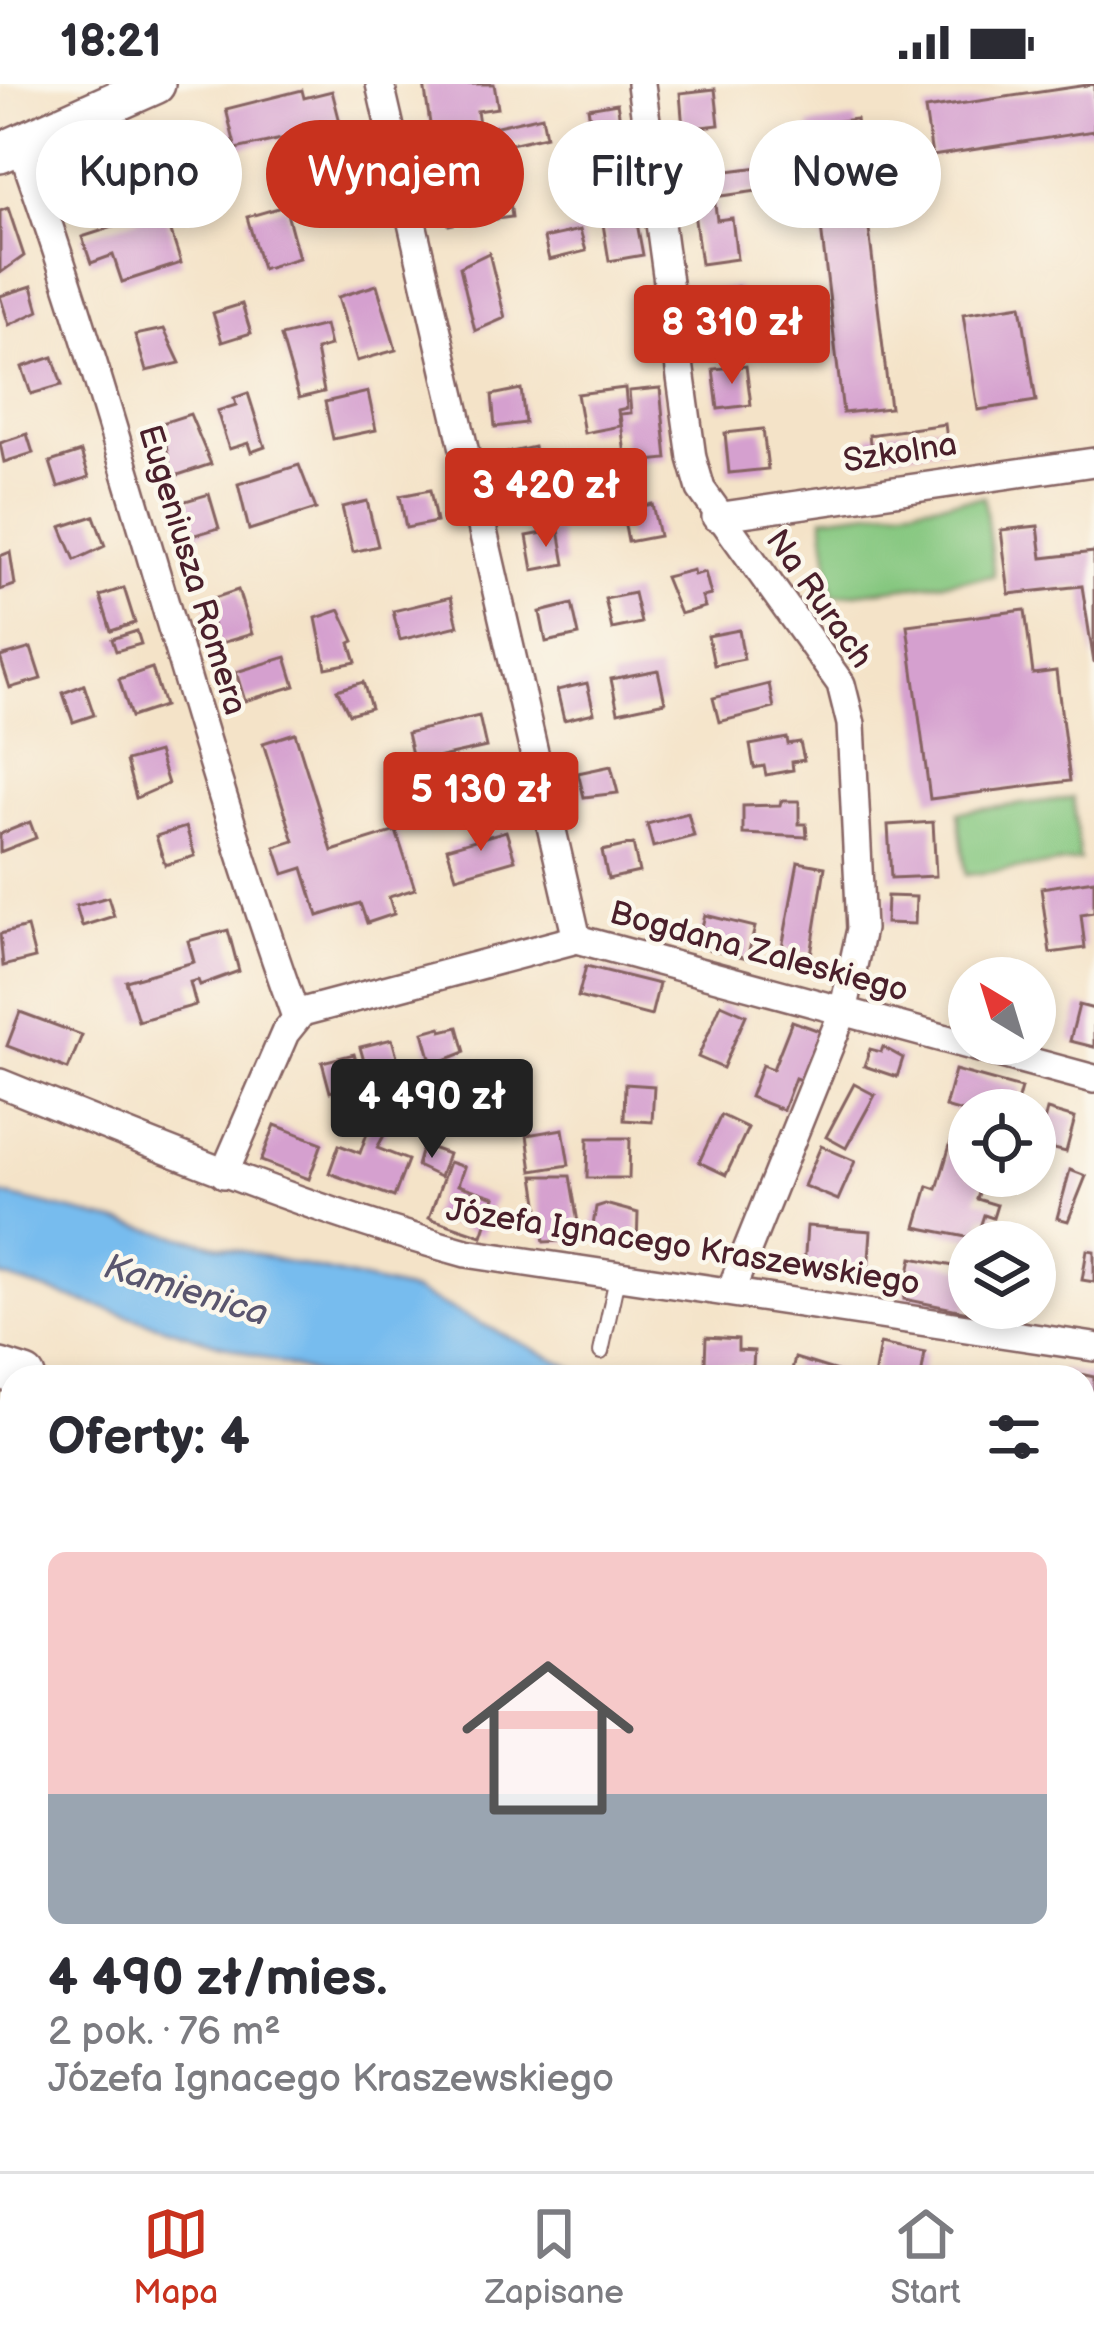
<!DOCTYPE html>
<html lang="pl">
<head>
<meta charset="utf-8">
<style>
	body { margin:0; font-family:"Balsamiq Sans",sans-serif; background:#f2f2f3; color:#2b2b33; height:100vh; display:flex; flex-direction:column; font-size:45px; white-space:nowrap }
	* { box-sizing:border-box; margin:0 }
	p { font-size:39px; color:#7c7c81 }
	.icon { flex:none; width:66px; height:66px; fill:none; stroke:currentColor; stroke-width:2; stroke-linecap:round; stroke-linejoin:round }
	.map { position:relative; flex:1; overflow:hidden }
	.panel { position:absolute; left:0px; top:1281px; width:1095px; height:807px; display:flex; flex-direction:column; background:#fff; border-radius:36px 36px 0 0; box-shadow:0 6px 18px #0003 }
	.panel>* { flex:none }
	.hud { position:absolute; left:36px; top:36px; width:1023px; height:108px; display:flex; gap:24px }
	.needle { width:78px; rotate:322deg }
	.tools { position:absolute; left:948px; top:873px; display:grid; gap:24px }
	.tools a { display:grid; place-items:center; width:108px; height:108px; border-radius:50%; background:#fff; box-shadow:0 6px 18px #0003; font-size:60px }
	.price { position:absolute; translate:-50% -102px; padding:0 27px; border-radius:12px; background:#c8321e; color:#fff; font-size:39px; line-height:78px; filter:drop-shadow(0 3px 6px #0008) }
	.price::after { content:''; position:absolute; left:50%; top:72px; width:36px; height:27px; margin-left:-18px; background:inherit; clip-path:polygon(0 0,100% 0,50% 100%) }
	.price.selected { background:#222; color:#fff }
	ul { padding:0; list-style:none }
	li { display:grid; align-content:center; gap:24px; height:636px; padding:0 48px }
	li span { display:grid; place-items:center; height:372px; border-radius:18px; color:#555 }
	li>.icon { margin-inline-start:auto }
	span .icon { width:216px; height:216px; fill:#fffc; stroke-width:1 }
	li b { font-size:51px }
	h2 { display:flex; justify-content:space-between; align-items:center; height:144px; padding:0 48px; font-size:51px }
	.tag { padding:0 42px; border-radius:54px; background:#fff; box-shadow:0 6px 18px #0003; font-size:42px; line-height:108px }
	.tag.selected { background:#c8321e; color:#fff }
	.status { display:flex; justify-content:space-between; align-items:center; height:84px; padding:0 60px; background:#fff; direction:ltr }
	.status svg { height:33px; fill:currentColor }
	.tab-bar { display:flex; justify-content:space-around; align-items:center; height:168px; border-top:3px solid #e1e1e2; background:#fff; font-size:33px; color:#7c7c81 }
	.tab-bar a { display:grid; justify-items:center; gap:6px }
	.tab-bar .selected { color:#c8321e }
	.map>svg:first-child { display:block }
	.green { fill:#86c780; stroke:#687356; stroke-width:3 }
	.water { fill:#77bcee; stroke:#606e8c; stroke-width:3 }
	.building { fill:#d5a0cf }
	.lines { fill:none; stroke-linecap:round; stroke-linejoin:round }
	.lane-casing { stroke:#866462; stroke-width:18 }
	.street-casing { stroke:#866462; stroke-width:32 }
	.secondary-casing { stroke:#866462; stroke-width:44 }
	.lane { stroke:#fff; stroke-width:14 }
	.street { stroke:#fff; stroke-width:27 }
	.secondary { stroke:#fff; stroke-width:39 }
	.labels { text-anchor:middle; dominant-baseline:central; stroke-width:9; stroke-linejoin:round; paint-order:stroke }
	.street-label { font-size:33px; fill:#4a1f2b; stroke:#fbf7ec }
	.water-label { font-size:36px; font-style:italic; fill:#5a566f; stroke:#fbf7ec }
</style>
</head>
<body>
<div class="status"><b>18:21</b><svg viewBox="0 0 49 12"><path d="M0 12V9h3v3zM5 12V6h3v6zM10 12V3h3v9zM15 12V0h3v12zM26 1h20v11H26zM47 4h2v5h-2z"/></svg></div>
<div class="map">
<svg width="1094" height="2087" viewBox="0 0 1094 2087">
	<rect width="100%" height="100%" fill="#fbf7ec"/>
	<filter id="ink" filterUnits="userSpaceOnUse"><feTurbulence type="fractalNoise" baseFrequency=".00833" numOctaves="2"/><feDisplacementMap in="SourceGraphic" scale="24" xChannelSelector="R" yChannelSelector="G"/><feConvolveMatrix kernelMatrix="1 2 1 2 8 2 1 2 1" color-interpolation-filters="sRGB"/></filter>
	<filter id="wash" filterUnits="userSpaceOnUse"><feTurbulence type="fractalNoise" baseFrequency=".004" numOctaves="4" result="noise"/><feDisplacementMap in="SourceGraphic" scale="48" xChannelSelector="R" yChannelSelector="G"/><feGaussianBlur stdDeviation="2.7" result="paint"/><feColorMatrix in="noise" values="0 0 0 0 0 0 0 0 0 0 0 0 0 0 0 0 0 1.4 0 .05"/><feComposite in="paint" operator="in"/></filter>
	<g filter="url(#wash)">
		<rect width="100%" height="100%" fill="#f4e3c8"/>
		<!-- green -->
		<g class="green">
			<polygon points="984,413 994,492 833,512 823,433"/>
			<polygon points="1073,714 1080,777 966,791 958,728"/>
			<polygon points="12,1951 12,2051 0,2042 0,1965"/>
		</g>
		<!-- water -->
		<g class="water">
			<polygon points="0,1110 415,1208 592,1293 325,1293 0,1192"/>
			<polygon points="1083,1622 1094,1631 1094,1779 1083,1770"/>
		</g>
		<g id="blocks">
			<!-- building -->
			<g class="building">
				<polygon points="424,0 494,0 498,24 477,27 485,78 437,86"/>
				<polygon points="1094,0 1094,47 932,72 925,25"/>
				<polygon points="715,5 719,41 683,45 680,9"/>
				<polygon points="302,6 304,14 332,7 341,42 236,65 226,25"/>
				<polygon points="617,19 624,58 595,63 588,24"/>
				<polygon points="542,32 546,52 489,65 484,45"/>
				<polygon points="856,35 890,324 843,329 809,41"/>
				<polygon points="194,42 207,71 175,86 161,57"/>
				<polygon points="125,74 140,109 103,125 88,90"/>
				<polygon points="631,77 635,113 597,118 594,87"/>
				<polygon points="775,81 778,104 714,113 717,136 732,134 737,175 701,180 689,92"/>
				<polygon points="506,86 512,133 496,135 490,88"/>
				<polygon points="353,88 360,116 331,123 318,96"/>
				<polygon points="468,105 470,115 463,116 468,137 449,141 443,111"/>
				<polygon points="162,120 181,179 122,198 113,171 91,179 82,153 141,134 139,127"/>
				<polygon points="285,122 299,174 262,185 247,133"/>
				<polygon points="8,124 24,172 0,189 0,127"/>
				<polygon points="636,134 643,171 609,177 603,140"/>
				<polygon points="580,146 586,167 549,176 544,154"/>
				<polygon points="489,169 505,234 475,247 460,183"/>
				<polygon points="377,201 396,266 357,277 338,213"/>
				<polygon points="32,202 39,227 9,241 0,212"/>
				<polygon points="737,203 743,244 709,249 702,209"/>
				<polygon points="242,220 251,249 222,258 213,229"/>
				<polygon points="1021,221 1036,317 978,326 963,230"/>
				<polygon points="325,241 330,262 316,266 324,308 299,314 281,252"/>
				<polygon points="164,245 180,279 146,287 135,251"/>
				<polygon points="53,273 62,301 31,310 22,283"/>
				<polygon points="746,282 751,321 718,325 713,285"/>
				<polygon points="625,304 627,324 618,326 620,342 584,349 577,310"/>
				<polygon points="660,304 667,375 626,379 620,330 631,329 629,307"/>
				<polygon points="521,305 525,339 495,343 492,311"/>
				<polygon points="368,308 376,346 333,355 325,318"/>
				<polygon points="248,309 265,363 251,368 248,359 229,365 217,327 236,321 234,314"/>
				<polygon points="190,330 211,380 172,393 162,339"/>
				<polygon points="945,340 948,363 872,374 869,351"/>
				<polygon points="763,345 768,385 729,389 725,349"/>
				<polygon points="27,350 33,369 4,378 0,359"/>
				<polygon points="534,363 540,388 509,399 503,370"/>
				<polygon points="81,368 89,393 58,403 50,378"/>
				<polygon points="299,381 316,425 249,446 238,400"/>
				<polygon points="430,406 436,438 406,444 400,412"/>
				<polygon points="209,410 219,444 185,454 175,420"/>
				<polygon points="367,417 378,462 353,468 342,423"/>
				<polygon points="652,420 659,452 628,458 622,426"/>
				<polygon points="94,432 105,462 75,476 61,443"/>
				<polygon points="1038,442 1042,474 1094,468 1094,579 1082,502 1009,510 1001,446"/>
				<polygon points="559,446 565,480 533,486 527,452"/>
				<polygon points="10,468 15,501 0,506 0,472"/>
				<polygon points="693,486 694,491 705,488 711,511 702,513 705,523 680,530 665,493"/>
				<polygon points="124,504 135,539 111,547 100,512"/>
				<polygon points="238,506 252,550 218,560 205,517"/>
				<polygon points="634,509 641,539 612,545 605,515"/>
				<polygon points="451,513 458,542 400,556 393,527"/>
				<polygon points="572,520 579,551 546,558 540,528"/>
				<polygon points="340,526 354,557 350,559 356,578 326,584 316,534"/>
				<polygon points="1025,526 1033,590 1056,587 1070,697 930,715 907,541"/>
				<polygon points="739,546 744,575 714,581 708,552"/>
				<polygon points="137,547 141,560 116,567 112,555"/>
				<polygon points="31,564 41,595 10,604 0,573"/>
				<polygon points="286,573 295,602 245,617 236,588"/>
				<polygon points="152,584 164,622 131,633 119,595"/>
				<polygon points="658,586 665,618 618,628 611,595"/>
				<polygon points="363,598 371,624 349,630 337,606"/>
				<polygon points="587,599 594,629 564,636 557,606"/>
				<polygon points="769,600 774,624 719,638 713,614"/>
				<polygon points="84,601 94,631 73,638 63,609"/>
				<polygon points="479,632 486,663 414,679 407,649"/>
				<polygon points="295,649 332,767 396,747 415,805 389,813 394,830 367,839 360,819 318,832 303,784 284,790 275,763 294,757 263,659"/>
				<polygon points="787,654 788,660 800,658 804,676 792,678 793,686 766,691 764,682 754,684 750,661"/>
				<polygon points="158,668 168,700 136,714 126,677"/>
				<polygon points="611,682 618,709 584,713 578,689"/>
				<polygon points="781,717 799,717 799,740 806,740 807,753 743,750 743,722 780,721"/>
				<polygon points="688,729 694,752 653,763 647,740"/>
				<polygon points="30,738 36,754 0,768 0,750"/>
				<polygon points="933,738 936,792 891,794 888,741"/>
				<polygon points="186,743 195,772 165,781 156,752"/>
				<polygon points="506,747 515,776 456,793 447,764"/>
				<polygon points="633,760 639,788 608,795 602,767"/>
				<polygon points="798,778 825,783 811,871 782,864"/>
				<polygon points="1094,796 1094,828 1081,830 1085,864 1050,869 1041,804"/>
				<polygon points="887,812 916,813 915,840 886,839"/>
				<polygon points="108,813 114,832 82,842 76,822"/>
				<polygon points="705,831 755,843 747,875 697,863"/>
				<polygon points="27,843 35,874 3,882 0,850"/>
				<polygon points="228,846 239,887 200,901 198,896 190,898 196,921 138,937 126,897 194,878 188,857"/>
				<polygon points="586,882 659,900 651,932 578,913"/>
				<polygon points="1035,919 1049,923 1043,945 1035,943"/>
				<polygon points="721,920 746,931 723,984 698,973"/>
				<polygon points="1079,921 1094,925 1094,963 1070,957"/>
				<polygon points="20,928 82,951 68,985 7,962"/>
				<polygon points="792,937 825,949 806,998 795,994 783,1026 750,1013 762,981 773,985"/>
				<polygon points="441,943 442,947 458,943 465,968 432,981 423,948"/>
				<polygon points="392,955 405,1001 373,1010 360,963"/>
				<polygon points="883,963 903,974 897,993 864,982 870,965 881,968"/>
				<polygon points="354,970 362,999 330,1008 322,978"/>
				<polygon points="955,986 1021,1004 1015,1026 969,1030 945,1023"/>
				<polygon points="625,1000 654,1002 652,1038 624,1036"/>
				<polygon points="854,1000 875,1011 846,1064 826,1053"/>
				<polygon points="368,1022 394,1033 377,1064 408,1076 394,1113 329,1089 339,1061 360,1069 369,1044 360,1041"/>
				<polygon points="1047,1026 1075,1034 1066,1068 1038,1061"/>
				<polygon points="721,1031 748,1044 726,1091 699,1078"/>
				<polygon points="275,1041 322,1059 309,1095 261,1077"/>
				<polygon points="563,1045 569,1081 532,1087 527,1051"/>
				<polygon points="953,1051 969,1056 969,1092 984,1093 977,1115 997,1121 993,1134 984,1131 976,1155 916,1143 928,1102 937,1105"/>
				<polygon points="588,1054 630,1054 629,1094 587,1094"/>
				<polygon points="423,1061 448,1070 440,1093 417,1082"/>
				<polygon points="821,1062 855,1077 838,1116 804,1102"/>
				<polygon points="449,1078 464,1083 458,1101 495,1113 482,1152 429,1134"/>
				<polygon points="1070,1086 1086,1092 1068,1137 1057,1134"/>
				<polygon points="534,1092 570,1092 581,1156 544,1158"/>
				<polygon points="605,1120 638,1129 637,1161 591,1154 596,1123"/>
				<polygon points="807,1142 871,1147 868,1188 804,1183"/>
				<polygon points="1087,1166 1094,1167 1094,1198 1082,1196"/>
				<polygon points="912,1174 969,1185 968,1228 904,1215"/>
				<polygon points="706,1253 738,1255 738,1266 754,1267 753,1283 705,1279"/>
				<polygon points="880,1260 925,1269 921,1293 874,1293"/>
				<polygon points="795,1274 837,1287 835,1293 790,1293"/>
				<polygon points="1062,1286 1094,1293 1094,1328 1083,1325 1083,1293 1060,1293"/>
				<polygon points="12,1888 12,1951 0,1965 0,1901"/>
				<polygon points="0,2042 12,2051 12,2076 120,2076 113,2083 106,2076 96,2087 0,2087"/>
				<polygon points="211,2076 241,2076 233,2084 228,2080 218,2087 199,2087"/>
				<polygon points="373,2076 470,2076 465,2087 387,2087"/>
				<polygon points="535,2076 591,2076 586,2087 526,2087"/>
				<polygon points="801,2076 831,2076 826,2087 797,2087"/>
				<polygon points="901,2076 963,2076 955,2087 893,2087"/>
				<polygon points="1013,2076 1078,2076 1094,2080 1094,2087 1052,2087"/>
			</g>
		</g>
	</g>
	<g filter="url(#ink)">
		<use href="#blocks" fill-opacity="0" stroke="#866462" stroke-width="3"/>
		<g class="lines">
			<defs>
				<g id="lane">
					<polyline points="601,1268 617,1194"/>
					<polyline points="0,1456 12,1417"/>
					<polyline points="0,1598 12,1559"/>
					<polyline points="0,1769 12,1773"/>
					<polyline points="0,1873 12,1859"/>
				</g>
				<g id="street">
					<polyline points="380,0 577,855"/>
					<polyline points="641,0 692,374 701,405 841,600 851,640 861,845 843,928 731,1206"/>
					<path d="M20,59c103,288 173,587 276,874"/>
					<polyline points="716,433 1094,378"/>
					<path d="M0,999c153,62 306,126 466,170l628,94"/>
					<polyline points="224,1090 285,949 302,928 577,855 1094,995"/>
					<polyline points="338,2076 351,2087"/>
				</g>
				<g id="secondary">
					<polyline points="0,69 155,0"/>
					<polyline points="0,1285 25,1293"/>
					<polyline points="1083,1926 1094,1934"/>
				</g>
			</defs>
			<!-- lane casing -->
			<use href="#lane" class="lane-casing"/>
			<!-- street casing -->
			<use href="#street" class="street-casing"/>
			<!-- secondary casing -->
			<use href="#secondary" class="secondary-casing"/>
			<!-- lane -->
			<use href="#lane" class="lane"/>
			<!-- street -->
			<use href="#street" class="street"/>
			<!-- secondary -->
			<use href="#secondary" class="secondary"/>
		</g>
	</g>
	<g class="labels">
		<!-- street labels -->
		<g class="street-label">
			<text transform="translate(900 369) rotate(-9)">Szkolna</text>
			<text transform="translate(192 486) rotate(73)">Eugeniusza Romera</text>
			<text transform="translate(819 515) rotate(55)">Na Rurach</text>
			<text transform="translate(759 868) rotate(15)">Bogdana Zaleskiego</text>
			<text transform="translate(683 1163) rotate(9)">Józefa Ignacego Kraszewskiego</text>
		</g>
		<!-- water labels -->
		<g class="water-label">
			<text transform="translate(186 1207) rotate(17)">Kamienica</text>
		</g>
	</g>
</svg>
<div class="tools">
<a><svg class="needle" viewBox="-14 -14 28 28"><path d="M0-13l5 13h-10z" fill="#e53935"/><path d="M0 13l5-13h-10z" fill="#7c7c81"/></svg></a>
<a><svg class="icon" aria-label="locate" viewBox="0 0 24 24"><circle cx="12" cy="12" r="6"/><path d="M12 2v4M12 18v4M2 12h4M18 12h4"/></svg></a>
<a><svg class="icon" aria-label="layers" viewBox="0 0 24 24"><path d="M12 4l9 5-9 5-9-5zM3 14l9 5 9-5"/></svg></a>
</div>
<b class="price" style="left:732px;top:303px">8 310 zł</b>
<b class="price" style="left:546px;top:466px">3 420 zł</b>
<b class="price" style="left:481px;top:770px">5 130 zł</b>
<b class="price selected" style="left:432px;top:1077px">4 490 zł</b>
<div class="hud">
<a class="tag">Kupno</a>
<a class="tag selected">Wynajem</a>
<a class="tag">Filtry</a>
<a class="tag">Nowe</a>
</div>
<section class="panel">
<h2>Oferty: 4<svg class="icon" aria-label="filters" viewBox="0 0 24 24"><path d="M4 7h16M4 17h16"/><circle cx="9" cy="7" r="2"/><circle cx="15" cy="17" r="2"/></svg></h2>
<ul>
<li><span style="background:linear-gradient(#f6c9c9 65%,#9aa5b1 0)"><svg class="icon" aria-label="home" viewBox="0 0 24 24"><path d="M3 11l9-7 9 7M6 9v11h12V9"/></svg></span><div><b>4 490 zł/mies.</b><p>2 pok. · 76 m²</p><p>Józefa Ignacego Kraszewskiego</p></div></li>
</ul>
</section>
</div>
<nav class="tab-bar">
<a class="selected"><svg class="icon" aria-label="map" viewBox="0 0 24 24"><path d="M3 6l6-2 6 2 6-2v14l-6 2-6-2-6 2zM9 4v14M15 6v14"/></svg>Mapa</a>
<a><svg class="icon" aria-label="saved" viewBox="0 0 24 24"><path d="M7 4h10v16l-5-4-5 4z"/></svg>Zapisane</a>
<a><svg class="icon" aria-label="home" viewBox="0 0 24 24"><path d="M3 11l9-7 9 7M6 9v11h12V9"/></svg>Start</a>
</nav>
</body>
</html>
